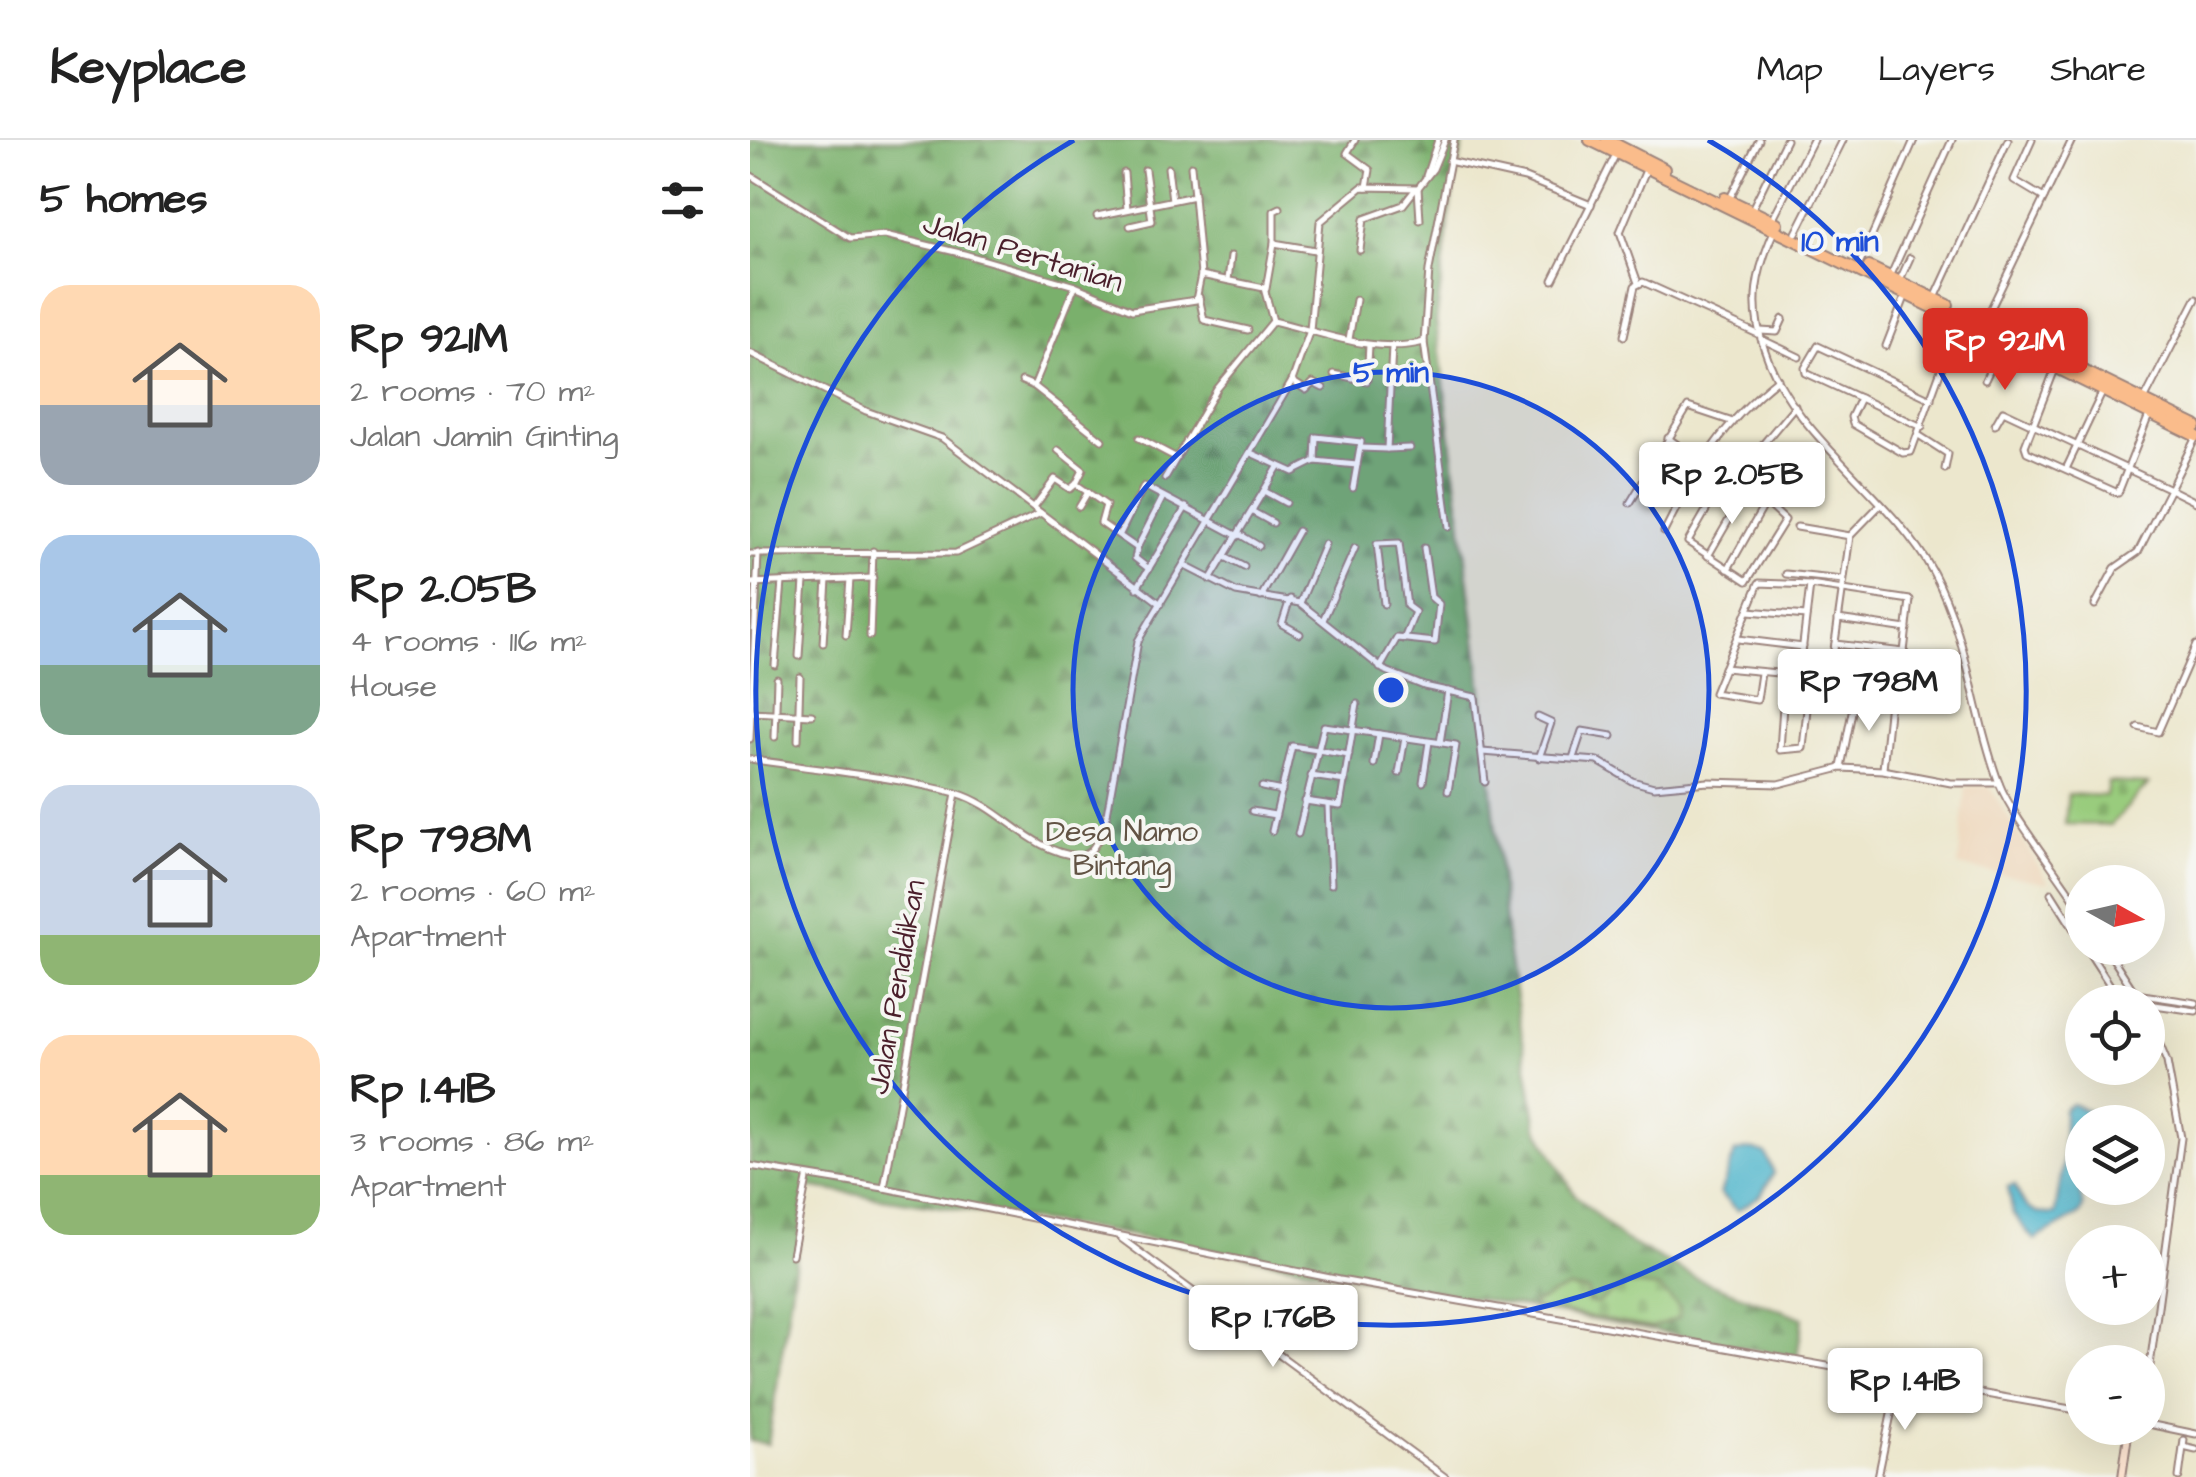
<!DOCTYPE html>
<html lang="en">
<head>
<meta charset="utf-8">
<style>
	body { margin:0; font-family:"Architects Daughter",sans-serif; background:#f2f2f2; color:#222; height:100vh; display:flex; flex-direction:column; font-size:38px; white-space:nowrap }
	* { box-sizing:border-box; margin:0 }
	p { font-size:32px; color:#767676 }
	.icon { flex:none; width:55px; height:55px; fill:none; stroke:currentColor; stroke-width:2; stroke-linecap:round; stroke-linejoin:round }
	.map { position:relative; flex:1; overflow:hidden }
	.drawer { display:flex; flex-direction:column; background:#fff; width:750px }
	.drawer>* { flex:none }
	.needle { width:65px; rotate:98deg }
	.tools { position:absolute; left:1315px; top:725px; display:grid; gap:20px }
	.tools a { display:grid; place-items:center; width:100px; height:100px; border-radius:50%; background:#fff; box-shadow:0 10px 40px #0002; font-size:50px }
	.price { position:absolute; translate:-50% -85px; padding:0 22px; border-radius:10px; background:#fff; color:#222; font-size:32px; line-height:65px; filter:drop-shadow(0 2px 5px #0008) }
	.price::after { content:''; position:absolute; left:50%; top:60px; width:30px; height:22px; margin-left:-15px; background:inherit; clip-path:polygon(0 0,100% 0,50% 100%) }
	.price.current { background:#d93025; color:#fff }
	ul { padding:0; list-style:none }
	li { display:flex; align-items:center; gap:30px; height:250px; padding:0 40px }
	li span { display:grid; place-items:center; flex:none; width:280px; height:200px; border-radius:30px; color:#555 }
	li>.icon { margin-inline-start:auto }
	span .icon { width:120px; height:120px; fill:#fffc; stroke-width:1 }
	li b { font-size:42px }
	h2 { display:flex; justify-content:space-between; align-items:center; height:120px; padding:0 40px; font-size:42px }
	header { display:flex; align-items:center; gap:60px; box-sizing:border-box; height:140px; padding:0 50px; background:#fff; border-bottom:2px solid #e0e0e0 }
	header strong { font-size:48px }
	nav { display:flex; gap:55px; margin-inline-start:auto; font-size:35px }
	main { display:flex; flex:1; min-height:0 }
	.map>svg:first-child { display:block }
	.built { fill:#eed7bb }
	.forest { fill:url(#forest-firs); stroke:#62684c; stroke-width:2.5 }
	.cemetery { fill:url(#cemetery-stones); stroke:#727654; stroke-width:2.5 }
	.water { fill:#4cb4cb; stroke:#4b6a7b; stroke-width:2.5 }
	.lines { fill:none; stroke-linecap:round; stroke-linejoin:round }
	.street-casing { stroke:#9b837c; stroke-width:9 }
	.secondary-casing { stroke:#9b837c; stroke-width:10 }
	.highway-casing { stroke:#9b837c; stroke-width:14 }
	.street { stroke:#fff; stroke-width:5 }
	.secondary { stroke:#fde4d1; stroke-width:6 }
	.highway { stroke:#fabc8b; stroke-width:10 }
	.ring { fill:none; stroke:#1d4ed8; stroke-width:5 }
	.labels { text-anchor:middle; dominant-baseline:central; stroke-width:8; stroke-linejoin:round; paint-order:stroke }
	.street-label { font-size:30px; fill:#4a1f2b; stroke:#f6f6f2 }
	.park-label { font-size:30px; fill:#625344; stroke:#f6f6f2 }
	.centre { fill:#1d4ed8; stroke:#f6f6f2; stroke-width:5 }
	.ring-label { font-size:30px; text-anchor:middle; font-weight:bold; fill:#1d4ed8; stroke:#f6f6f2; stroke-width:8; stroke-linejoin:round; paint-order:stroke }
</style>
</head>
<body>
<header>
<strong>Keyplace</strong>
<nav><a>Map</a><a>Layers</a><a>Share</a></nav>
</header>
<main>
<section class="drawer">
<h2>5 homes<svg class="icon" aria-label="filters" viewBox="0 0 24 24"><path d="M4 7h16M4 17h16"/><circle cx="9" cy="7" r="2"/><circle cx="15" cy="17" r="2"/></svg></h2>
<ul>
<li><span style="background:linear-gradient(#ffd9b3 60%,#9aa5b1 0)"><svg class="icon" aria-label="home" viewBox="0 0 24 24"><path d="M3 11l9-7 9 7M6 9v11h12V9"/></svg></span><div><b>Rp 921M</b><p>2 rooms · 70 m²</p><p>Jalan Jamin Ginting</p></div></li>
<li><span style="background:linear-gradient(#a9c7e8 65%,#7fa58c 0)"><svg class="icon" aria-label="home" viewBox="0 0 24 24"><path d="M3 11l9-7 9 7M6 9v11h12V9"/></svg></span><div><b>Rp 2.05B</b><p>4 rooms · 116 m²</p><p>House</p></div></li>
<li><span style="background:linear-gradient(#c9d6e8 75%,#8fb573 0)"><svg class="icon" aria-label="home" viewBox="0 0 24 24"><path d="M3 11l9-7 9 7M6 9v11h12V9"/></svg></span><div><b>Rp 798M</b><p>2 rooms · 60 m²</p><p>Apartment</p></div></li>
<li><span style="background:linear-gradient(#ffd9b3 70%,#8fb573 0)"><svg class="icon" aria-label="home" viewBox="0 0 24 24"><path d="M3 11l9-7 9 7M6 9v11h12V9"/></svg></span><div><b>Rp 1.41B</b><p>3 rooms · 86 m²</p><p>Apartment</p></div></li>
</ul>
</section>
<div class="map">
<svg width="1446" height="1337" viewBox="0 0 1446 1337">
	<defs>
		<pattern id="forest-firs" width="22" height="20" patternUnits="userSpaceOnUse" patternTransform="scale(2.5)"><rect width="22" height="20" fill="#7ab06c"/><path d="M5 1l3.5 6h-7zM16 11l3.5 6h-7z" fill="#668f59"/></pattern>
		<pattern id="cemetery-stones" width="16" height="16" patternUnits="userSpaceOnUse" patternTransform="scale(2.5)"><rect width="16" height="16" fill="#99cc7d"/><path d="M2 7V4a2 2 0 0 1 4 0v3zM10 15v-3a2 2 0 0 1 4 0v3z" fill="#85af6c"/></pattern>
	</defs>
	<rect width="100%" height="100%" fill="#f6f6f2"/>
	<filter id="ink" filterUnits="userSpaceOnUse"><feTurbulence type="fractalNoise" baseFrequency=".01" numOctaves="2"/><feDisplacementMap in="SourceGraphic" scale="20" xChannelSelector="R" yChannelSelector="G"/><feConvolveMatrix kernelMatrix="1 2 1 2 8 2 1 2 1" color-interpolation-filters="sRGB"/></filter>
	<filter id="wash" filterUnits="userSpaceOnUse"><feTurbulence type="fractalNoise" baseFrequency=".0048" numOctaves="4" result="noise"/><feDisplacementMap in="SourceGraphic" scale="40" xChannelSelector="R" yChannelSelector="G"/><feGaussianBlur stdDeviation="2.25" result="paint"/><feColorMatrix in="noise" values="0 0 0 0 0 0 0 0 0 0 0 0 0 0 0 0 0 1.4 0 .05"/><feComposite in="paint" operator="in"/></filter>
	<g filter="url(#wash)">
		<rect width="100%" height="100%" fill="#ece7cd"/>
		<!-- built -->
		<polygon class="built" points="1239,646 1299,743 1208,726 1216,647"/>
		<!-- forest -->
		<polygon class="forest" points="0,0 714,0 701,62 686,181 729,524 757,802 787,987 825,1055 871,1098 948,1139 1053,1178 1047,1217 357,1091 57,1047 18,1304 0,1301"/>
		<!-- cemetery -->
		<g class="cemetery">
			<polygon points="1358,642 1398,644 1361,685 1315,684 1318,654 1356,656"/>
			<polygon points="877,1144 909,1148 930,1168 929,1178 902,1188 784,1168 785,1163 818,1148 838,1151 837,1162 846,1164"/>
		</g>
		<!-- water -->
		<g class="water">
			<path d="M1322,964l19,8 -20,40 12,55 -3,7 -46,26 -21,-26 -5,-27 7,-2c8,23 15,30 40,29l8,-51 1,-53z"/>
			<polygon points="1001,1009 1015,1013 1024,1033 1011,1055 987,1071 970,1054 985,1012"/>
		</g>
	</g>
	<g filter="url(#ink)">
		<g class="lines">
			<defs>
				<g id="street">
					<polyline points="605,0 597,13 620,30 617,47"/>
					<polyline points="1282,0 1264,40 1294,58"/>
					<polyline points="699,21 775,38 841,65"/>
					<polyline points="441,26 444,56"/>
					<polyline points="418,28 422,60"/>
					<polyline points="374,33 377,69"/>
					<path d="M0,35l100,63 35,-3 79,19 111,32 57,24 64,-10 5,-25 63,13 9,33c48,11 101,34 151,21"/>
					<polyline points="676,36 688,0"/>
					<polyline points="668,48 670,80"/>
					<polyline points="979,60 1009,0"/>
					<polyline points="530,68 524,71 524,103 565,110"/>
					<polyline points="1002,69 1036,0"/>
					<polyline points="347,76 444,56 451,135"/>
					<polyline points="1023,78 1063,0"/>
					<polyline points="380,86 402,81 395,30"/>
					<path d="M1024,91c-18,41 -25,73 -10,117 29,90 124,143 169,224 36,67 40,142 66,211 13,34 62,93 83,128"/>
					<polyline points="1046,93 1093,0"/>
					<polyline points="610,110 614,79 653,65 664,51"/>
					<polyline points="1110,123 1164,0"/>
					<polyline points="1140,137 1202,0"/>
					<polyline points="478,140 481,116"/>
					<polyline points="803,140 865,16"/>
					<polyline points="1149,142 1160,118"/>
					<polyline points="888,143 870,92 896,30"/>
					<polyline points="325,146 284,246 352,300"/>
					<polyline points="516,149 524,103"/>
					<polyline points="1186,156 1258,0"/>
					<polyline points="449,157 454,180 498,190"/>
					<polyline points="1234,183 1322,0"/>
					<polyline points="1010,191 1027,192 1033,179"/>
					<polyline points="874,196 885,146 893,142 1010,195"/>
					<polyline points="599,199 606,160"/>
					<polyline points="1011,199 1049,217"/>
					<polyline points="1136,206 1155,157"/>
					<polyline points="0,213 116,271 192,298 411,464"/>
					<polyline points="1305,229 1275,306 1277,312 1368,353 1399,275"/>
					<polyline points="584,234 617,241 619,205"/>
					<polyline points="1235,240 1253,202"/>
					<polyline points="272,241 284,246"/>
					<polyline points="542,241 556,250 563,243 573,248"/>
					<polyline points="1110,258 1101,277 1103,284 1153,313 1161,312 1209,180"/>
					<polyline points="1394,260 1446,159"/>
					<polyline points="1245,285 1253,271 1420,349 1388,412 1365,428 1345,465"/>
					<polyline points="1172,287 1056,233 1055,228 1068,206 1181,259"/>
					<polyline points="1170,296 1198,314 1195,329"/>
					<polyline points="1446,297 1420,349 1446,362"/>
					<polyline points="389,298 427,318"/>
					<polyline points="918,298 950,321"/>
					<polyline points="611,308 637,309 642,207"/>
					<polyline points="637,309 660,308"/>
					<polyline points="308,310 333,330 326,344"/>
					<polyline points="501,313 543,332 565,321 607,325"/>
					<polyline points="565,321 566,297 611,302 603,348"/>
					<polyline points="1316,329 1353,251"/>
					<polyline points="987,335 965,355 938,402 997,441 1035,380 987,335 1045,266"/>
					<polyline points="415,338 467,249 523,181"/>
					<polyline points="514,351 536,363"/>
					<polyline points="880,363 938,267 980,281"/>
					<polyline points="284,367 305,339 320,349 326,344 356,365 351,383 387,408 413,357"/>
					<polyline points="329,367 338,352"/>
					<polyline points="503,372 523,383"/>
					<polyline points="699,387 674,202 679,130 704,0"/>
					<polyline points="1047,387 1100,396"/>
					<path d="M914,392c32,-64 57,-108 114,-153"/>
					<polyline points="370,394 394,346 488,396"/>
					<polyline points="489,394 509,406"/>
					<polyline points="387,409 385,418 399,429"/>
					<polyline points="0,414 206,413 291,373"/>
					<polyline points="958,416 998,347"/>
					<polyline points="475,417 494,427"/>
					<polyline points="435,426 486,452 550,463 634,530 674,546 725,557 735,642"/>
					<polyline points="978,429 1016,362"/>
					<polyline points="1036,434 1093,440"/>
					<polyline points="460,440 528,327"/>
					<polyline points="0,443 123,438"/>
					<polyline points="387,448 436,367"/>
					<polyline points="511,457 548,391"/>
					<polyline points="540,459 532,484 550,494"/>
					<polyline points="550,463 575,404"/>
					<polyline points="634,464 627,404 649,403 657,466 665,472 654,499"/>
					<polyline points="999,471 1056,476"/>
					<polyline points="1088,479 1157,489"/>
					<polyline points="573,480 605,408"/>
					<polyline points="96,495 100,439"/>
					<polyline points="120,496 123,411"/>
					<polyline points="988,499 1053,507"/>
					<polyline points="73,503 77,440"/>
					<polyline points="49,516 54,441"/>
					<polyline points="25,525 32,442"/>
					<polyline points="630,528 647,498 685,502 689,464 681,457 674,408"/>
					<polyline points="974,528 1080,538 1100,396 1131,364"/>
					<polyline points="1082,529 1149,536 1154,512 1085,504"/>
					<polyline points="1011,533 1007,560 964,553 1009,443 1060,445"/>
					<polyline points="1035,536 1030,610 1053,608 1060,540"/>
					<polyline points="1049,538 1060,445 1160,460 1154,512"/>
					<polyline points="0,572 62,575"/>
					<polyline points="788,577 801,583 789,618"/>
					<polyline points="1388,587 1408,592 1446,505"/>
					<polyline points="25,597 27,539"/>
					<polyline points="0,599 8,413"/>
					<polyline points="48,600 50,537"/>
					<polyline points="690,603 698,551"/>
					<polyline points="732,612 848,621 882,641 904,647 958,642 1029,644 1091,628 1133,630 1201,643 1249,643"/>
					<polyline points="823,618 832,591 862,596"/>
					<path d="M0,619c68,11 140,17 206,34 46,13 72,58 122,63 14,1 18,-16 26,-25l34,-190 154,-260 18,-51 10,-108 42,-35 56,1 15,-19 12,-29"/>
					<polyline points="624,624 629,594"/>
					<polyline points="1091,627 1110,532"/>
					<polyline points="1133,629 1140,562"/>
					<polyline points="649,633 655,598"/>
					<polyline points="561,636 595,641"/>
					<polyline points="673,642 679,602"/>
					<polyline points="512,647 532,651"/>
					<polyline points="555,661 590,666 607,564"/>
					<polyline points="578,665 581,744"/>
					<polyline points="502,671 525,675"/>
					<polyline points="522,691 542,606 599,615"/>
					<polyline points="548,694 574,586 706,605 698,651"/>
					<polyline points="1301,753 1332,802"/>
					<polyline points="1336,808 1371,862"/>
					<polyline points="1356,808 1391,862"/>
					<polyline points="1386,854 1446,863"/>
					<polyline points="1398,864 1446,871"/>
					<polyline points="1398,876 1417,922 1431,998 1398,1240"/>
					<polyline points="0,1026 134,1048 590,1140 1332,1271"/>
					<polyline points="134,1048 206,653"/>
					<polyline points="372,1099 695,1337"/>
					<polyline points="42,1115 57,1039"/>
					<polyline points="1398,1284 1446,1294"/>
					<polyline points="1433,1307 1446,1310"/>
					<polyline points="1128,1337 1148,1241"/>
					<polyline points="1429,1337 1434,1300"/>
				</g>
				<polyline id="secondary" points="1372,1337 1379,1288"/>
				<g id="highway">
					<polyline points="840,0 1446,296"/>
					<polyline points="857,0 914,29"/>
					<polyline points="975,58 1027,83"/>
					<polyline points="1119,127 1198,165"/>
					<polyline points="1254,192 1446,286"/>
				</g>
			</defs>
			<!-- street casing -->
			<use href="#street" class="street-casing"/>
			<!-- secondary casing -->
			<use href="#secondary" class="secondary-casing"/>
			<!-- highway casing -->
			<use href="#highway" class="highway-casing"/>
			<!-- street -->
			<use href="#street" class="street"/>
			<!-- secondary -->
			<use href="#secondary" class="secondary"/>
			<!-- highway -->
			<use href="#highway" class="highway"/>
		</g>
	</g>
	<!-- distance rings -->
	<circle cx="641" cy="550" r="318" fill="#1d4ed8" fill-opacity=".12"/>
	<g class="ring">
		<circle cx="641" cy="550" r="318"/>
		<path d="M958 0A635 635 0 1 1 324 0"/>
	</g>
	<g class="labels">
		<!-- street labels -->
		<g class="street-label">
			<text transform="translate(273 113) rotate(17)">Jalan Pertanian</text>
			<text transform="translate(147 847) rotate(-80)">Jalan Pendidikan</text>
		</g>
		<!-- park labels -->
		<g class="park-label">
			<text x="372" y="692">Desa Namo<tspan x="372" dy="34">Bintang</tspan></text>
		</g>
	</g>
	<circle cx="641" cy="550" r="15" class="centre"/>
	<g class="ring-label">
		<text x="1090" y="111">10 min</text>
		<text x="641" y="242">5 min</text>
	</g>
</svg>
<div class="tools">
<a><svg class="needle" viewBox="-14 -14 28 28"><path d="M0-13l5 13h-10z" fill="#e53935"/><path d="M0 13l5-13h-10z" fill="#767676"/></svg></a>
<a><svg class="icon" aria-label="locate" viewBox="0 0 24 24"><circle cx="12" cy="12" r="6"/><path d="M12 2v4M12 18v4M2 12h4M18 12h4"/></svg></a>
<a><svg class="icon" aria-label="layers" viewBox="0 0 24 24"><path d="M12 4l9 5-9 5-9-5zM3 14l9 5 9-5"/></svg></a>
<a>+</a>
<a>−</a>
</div>
<b class="price current" style="left:1255px;top:253px">Rp 921M</b>
<b class="price" style="left:982px;top:387px">Rp 2.05B</b>
<b class="price" style="left:1119px;top:594px">Rp 798M</b>
<b class="price" style="left:523px;top:1230px">Rp 1.76B</b>
<b class="price" style="left:1155px;top:1293px">Rp 1.41B</b>
</div>
</main>
</body>
</html>
